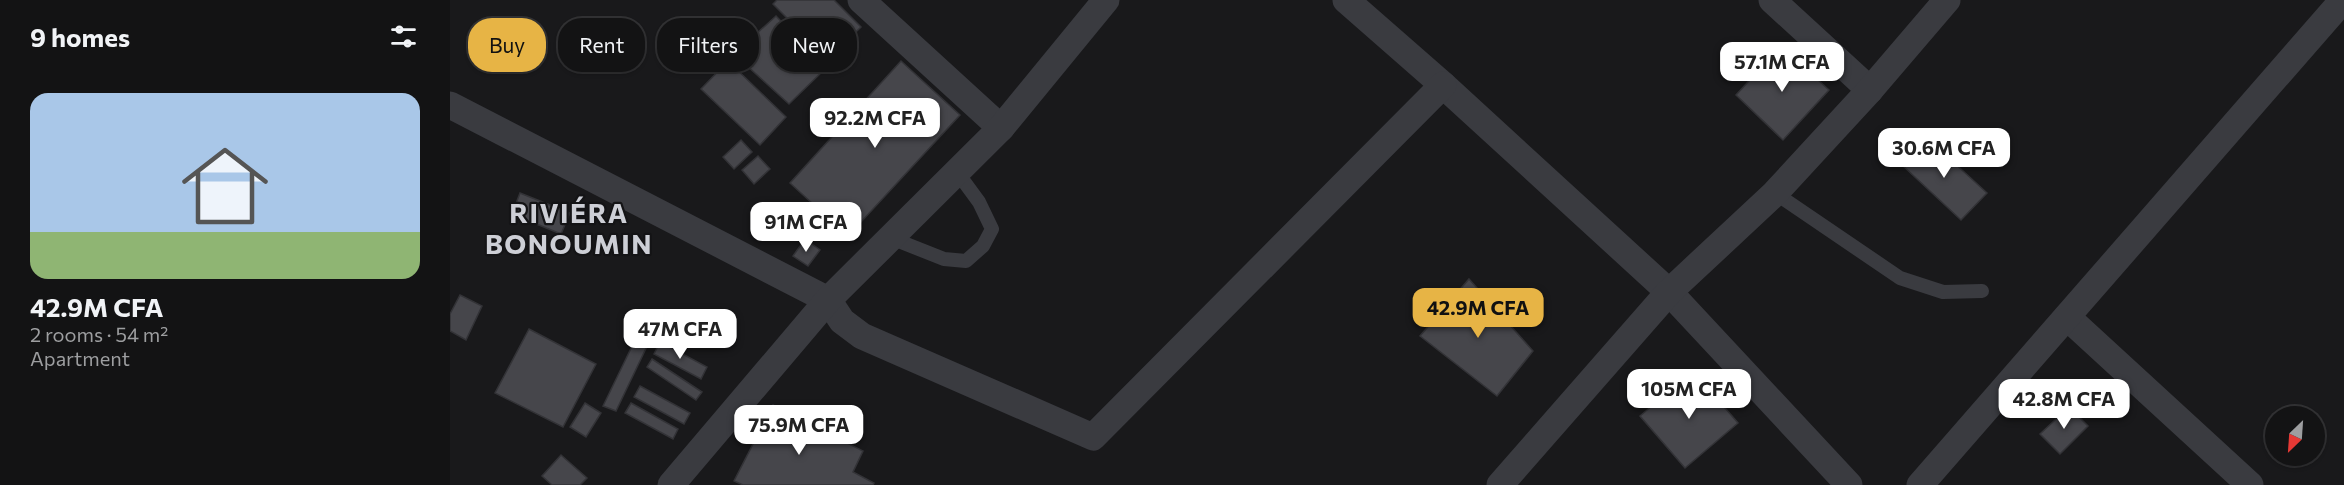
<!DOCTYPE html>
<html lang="en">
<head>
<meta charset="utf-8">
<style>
	body { margin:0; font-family:Commissioner,sans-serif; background:#202022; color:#f1f3f6; height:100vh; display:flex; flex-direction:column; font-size:22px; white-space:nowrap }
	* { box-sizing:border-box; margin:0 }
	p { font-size:20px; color:#9d9ea0 }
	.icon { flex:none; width:33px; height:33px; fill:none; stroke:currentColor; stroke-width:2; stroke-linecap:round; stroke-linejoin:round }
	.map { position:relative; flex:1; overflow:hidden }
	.details { display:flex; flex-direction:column; background:#131314; width:450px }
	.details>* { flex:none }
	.top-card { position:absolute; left:18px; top:18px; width:570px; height:54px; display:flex; gap:12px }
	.needle { width:39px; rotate:205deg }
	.buttons { position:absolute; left:1815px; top:406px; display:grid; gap:12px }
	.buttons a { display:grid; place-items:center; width:60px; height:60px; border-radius:50%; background:#131314; box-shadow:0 2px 4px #0004,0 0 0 2px #323234; font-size:30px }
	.price { position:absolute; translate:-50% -51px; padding:0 14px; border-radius:12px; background:#fff; color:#222; font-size:20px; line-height:39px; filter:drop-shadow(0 2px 3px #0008) }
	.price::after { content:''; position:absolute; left:50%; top:36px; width:18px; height:14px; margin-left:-9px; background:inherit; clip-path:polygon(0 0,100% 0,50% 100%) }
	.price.selected { background:#e7b445; color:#111 }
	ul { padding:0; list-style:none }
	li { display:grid; align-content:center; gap:12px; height:318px; padding:0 30px }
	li+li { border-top:2px solid #323234 }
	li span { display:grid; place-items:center; height:186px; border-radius:18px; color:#555 }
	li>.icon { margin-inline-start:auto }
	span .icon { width:108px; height:108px; fill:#fffc; stroke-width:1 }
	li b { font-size:26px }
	h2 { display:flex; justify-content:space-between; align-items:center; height:72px; padding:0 30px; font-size:26px }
	.pill { padding:0 21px; border-radius:24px; background:#131314; box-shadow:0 2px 4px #0004,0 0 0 2px #323234; font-size:21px; line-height:54px }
	.pill.selected { background:#e7b445; color:#111 }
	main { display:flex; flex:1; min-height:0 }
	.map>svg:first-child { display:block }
	.building { fill:#46464b; stroke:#333337; stroke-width:1.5 }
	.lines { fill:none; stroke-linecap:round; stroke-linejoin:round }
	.service { stroke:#3a3b40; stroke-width:14 }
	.minor { stroke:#3a3b40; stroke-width:27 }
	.labels { text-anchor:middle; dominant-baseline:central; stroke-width:4.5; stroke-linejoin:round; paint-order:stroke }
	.district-label { font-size:27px; font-weight:bold; letter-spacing:1.5px; fill:#cdcfd6; stroke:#141416 }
</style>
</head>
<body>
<main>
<section class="details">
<h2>9 homes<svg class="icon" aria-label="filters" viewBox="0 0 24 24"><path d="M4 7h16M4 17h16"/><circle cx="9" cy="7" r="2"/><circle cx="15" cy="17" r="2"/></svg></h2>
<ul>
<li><span style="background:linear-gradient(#a9c7e8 75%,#8fb573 0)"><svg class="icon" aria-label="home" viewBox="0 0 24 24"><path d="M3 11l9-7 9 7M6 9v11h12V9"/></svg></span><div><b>42.9M CFA</b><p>2 rooms · 54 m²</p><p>Apartment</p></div></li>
</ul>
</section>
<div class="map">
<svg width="1894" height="485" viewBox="0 0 1894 485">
	<rect width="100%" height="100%" fill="#19191b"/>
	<!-- building -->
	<g class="building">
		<polygon points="327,0 384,0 411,27 378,59 323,4"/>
		<polygon points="326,16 376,68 339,104 284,54"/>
		<polygon points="1331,46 1379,90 1333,140 1286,95"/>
		<polygon points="278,61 336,117 310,145 251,89"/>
		<polygon points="451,61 510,115 398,236 340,183"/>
		<polygon points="1476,137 1537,193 1511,220 1451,164"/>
		<polygon points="291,140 302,152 284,169 273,157"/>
		<polygon points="308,156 320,169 304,184 292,170"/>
		<polygon points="70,193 120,213 111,234 62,214"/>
		<polygon points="355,239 370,250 358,266 343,256"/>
		<polygon points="1019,279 1083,351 1047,396 970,336"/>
		<polygon points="10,295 32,306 16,340 0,331 0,314"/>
		<polygon points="79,329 146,364 113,427 45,393"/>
		<polygon points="187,336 199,342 166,411 153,406"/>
		<polygon points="210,342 257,367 251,379 204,354"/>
		<polygon points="202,359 252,392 246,400 197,367"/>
		<polygon points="1243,371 1288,423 1235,468 1190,416"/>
		<polygon points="190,386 240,413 234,424 184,397"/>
		<polygon points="135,403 151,413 136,437 120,427"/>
		<polygon points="181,403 228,429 223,439 175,413"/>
		<polygon points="323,405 413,451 403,472 424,483 423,485 293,485 284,481"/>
		<polygon points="1619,407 1638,426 1610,454 1590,434"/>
		<polygon points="111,455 137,478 130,485 102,485 92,476"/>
	</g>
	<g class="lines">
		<!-- service -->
		<g class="service">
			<polyline points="1325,193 1450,278 1493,292 1532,291"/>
			<polyline points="441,238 494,259 516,261 533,246 542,229 529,202 507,172"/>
		</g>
		<!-- minor -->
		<g class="minor">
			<polyline points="411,0 551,128"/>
			<polyline points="896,0 993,85 1219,292 1399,485"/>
			<polyline points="1322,0 1420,90"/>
			<polyline points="0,105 378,300 392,321 412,336 643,437 993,85"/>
			<polyline points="1617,317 1800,485"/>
			<polyline points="221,485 378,300 551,128 656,0"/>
			<polyline points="1050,485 1219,292 1325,193 1420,90 1497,0"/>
			<polyline points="1470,485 1893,0"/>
		</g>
	</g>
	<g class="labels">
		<!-- district labels -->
		<g class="district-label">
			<text x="119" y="212">RIVIÉRA<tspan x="119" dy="31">BONOUMIN</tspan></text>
		</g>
	</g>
</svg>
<div class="buttons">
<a><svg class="needle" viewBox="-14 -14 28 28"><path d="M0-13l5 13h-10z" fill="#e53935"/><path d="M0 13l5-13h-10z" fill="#9d9ea0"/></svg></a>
</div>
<b class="price" style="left:1332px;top:93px">57.1M CFA</b>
<b class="price" style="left:425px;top:149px">92.2M CFA</b>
<b class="price" style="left:1494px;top:179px">30.6M CFA</b>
<b class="price" style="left:356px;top:253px">91M CFA</b>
<b class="price selected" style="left:1028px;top:339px">42.9M CFA</b>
<b class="price" style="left:230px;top:360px">47M CFA</b>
<b class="price" style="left:1239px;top:420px">105M CFA</b>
<b class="price" style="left:1614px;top:430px">42.8M CFA</b>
<b class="price" style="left:349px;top:456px">75.9M CFA</b>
<div class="top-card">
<a class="pill selected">Buy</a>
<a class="pill">Rent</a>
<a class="pill">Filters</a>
<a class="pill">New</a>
</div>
</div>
</main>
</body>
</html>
